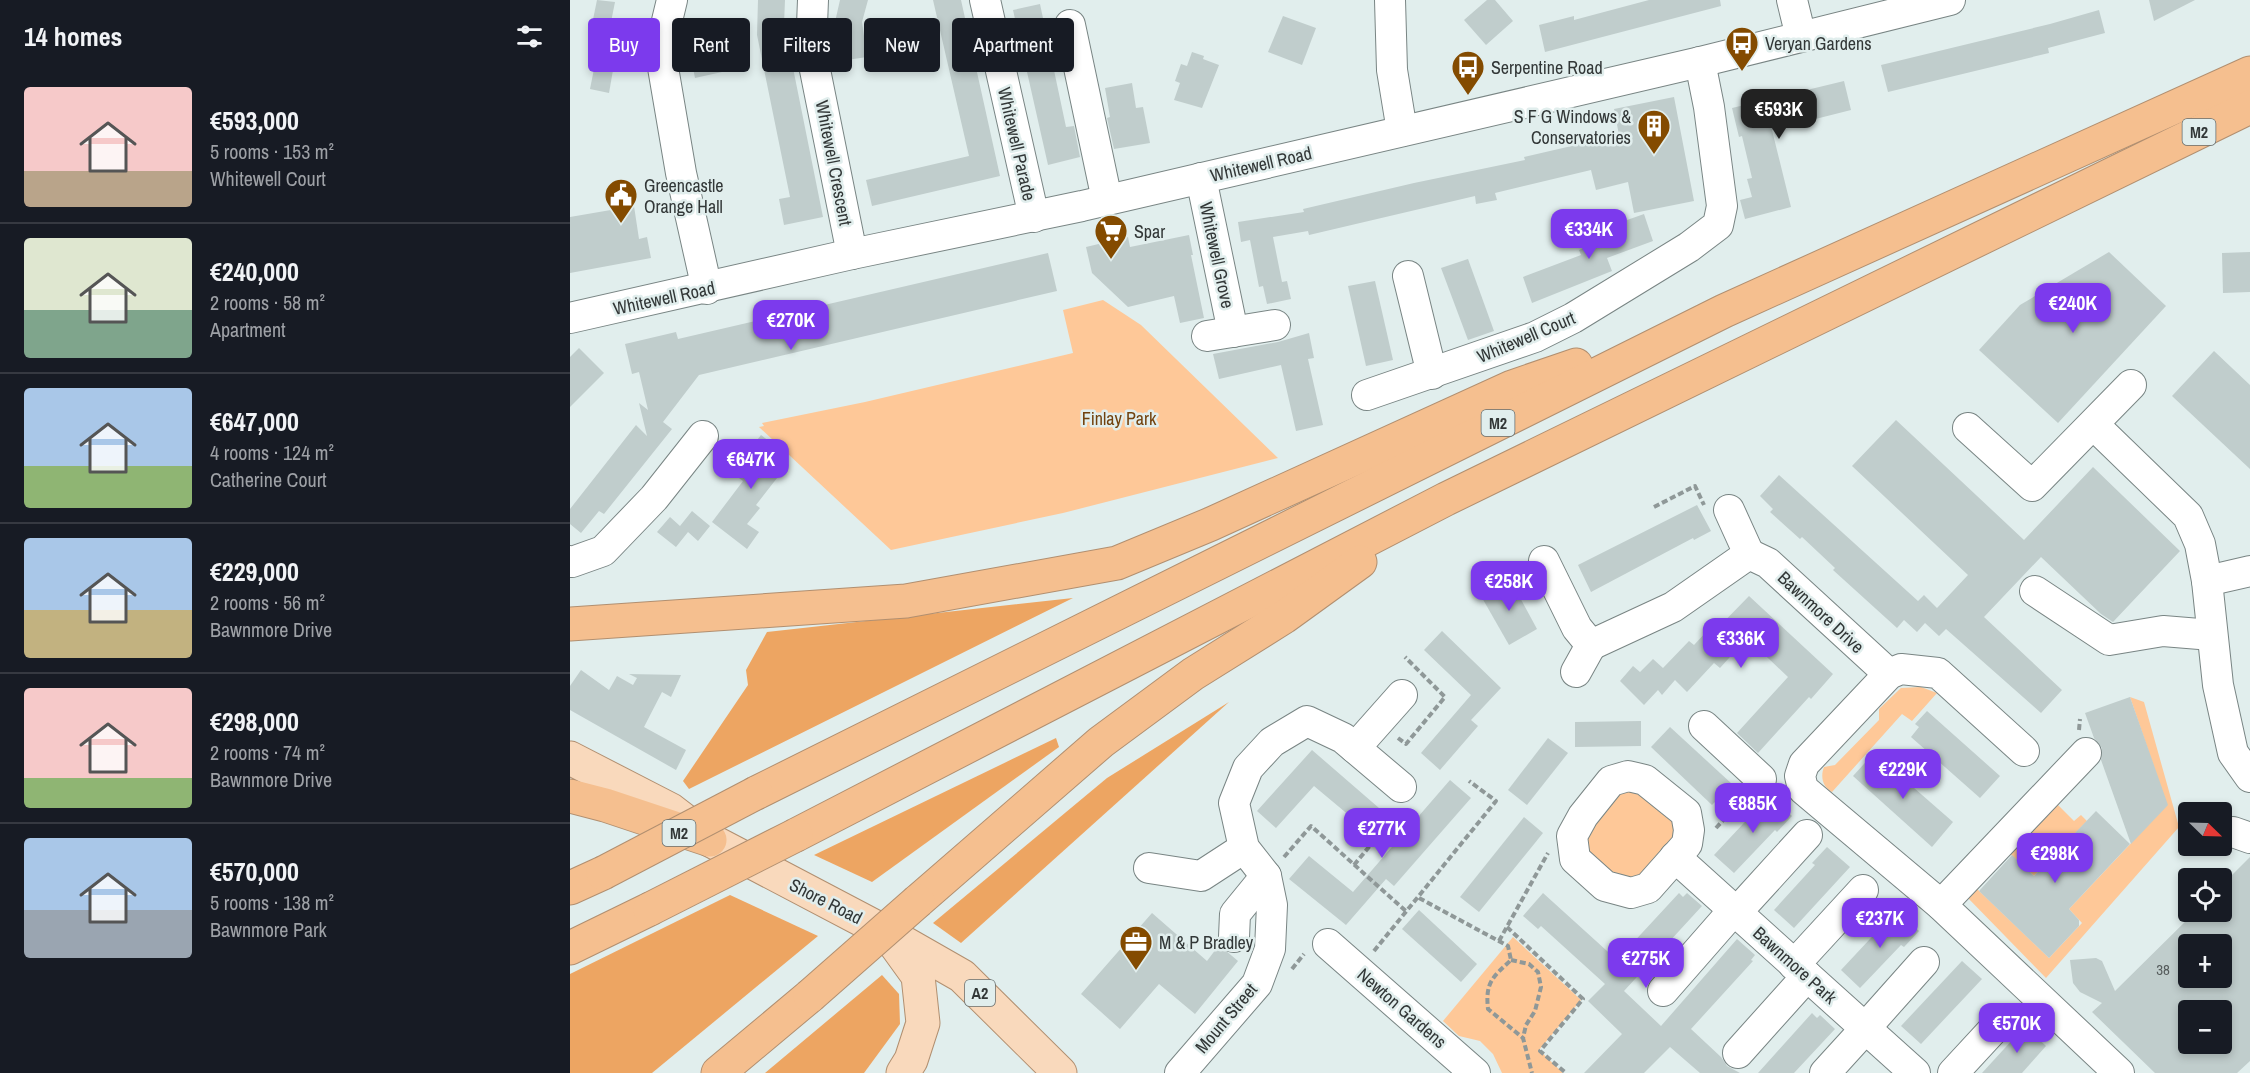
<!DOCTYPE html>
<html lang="en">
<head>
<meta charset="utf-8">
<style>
	body { margin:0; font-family:"Archivo Narrow",sans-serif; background:#20242c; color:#f1f3f6; height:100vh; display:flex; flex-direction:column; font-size:22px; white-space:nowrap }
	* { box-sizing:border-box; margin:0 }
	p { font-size:20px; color:#9ea1a6 }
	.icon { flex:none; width:33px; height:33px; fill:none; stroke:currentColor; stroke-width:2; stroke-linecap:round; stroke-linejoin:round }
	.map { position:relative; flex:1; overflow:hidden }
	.drawer { display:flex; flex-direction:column; background:#171b24; width:570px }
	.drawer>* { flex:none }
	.top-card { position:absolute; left:18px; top:18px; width:570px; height:54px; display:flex; gap:12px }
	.needle { width:39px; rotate:113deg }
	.fabs { position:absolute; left:1608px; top:802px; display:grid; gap:12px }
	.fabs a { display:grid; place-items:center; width:54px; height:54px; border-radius:6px; background:#171b24; box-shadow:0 3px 9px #0003; font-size:30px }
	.price { position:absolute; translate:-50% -51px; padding:0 14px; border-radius:12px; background:#7c3aed; color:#fff; font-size:20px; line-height:39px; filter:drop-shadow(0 2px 3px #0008) }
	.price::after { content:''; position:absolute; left:50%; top:36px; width:18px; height:14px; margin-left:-9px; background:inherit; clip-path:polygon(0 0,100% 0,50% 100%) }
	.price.selected { background:#222; color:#fff }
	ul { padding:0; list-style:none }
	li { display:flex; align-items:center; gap:18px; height:150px; padding:0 24px }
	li+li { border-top:2px solid #363941 }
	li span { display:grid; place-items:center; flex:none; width:168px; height:120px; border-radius:6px; color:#555 }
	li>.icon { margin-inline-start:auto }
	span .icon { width:72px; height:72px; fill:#fffc; stroke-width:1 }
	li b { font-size:26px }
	h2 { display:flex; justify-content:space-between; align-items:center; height:72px; padding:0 24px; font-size:26px }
	.tag { padding:0 21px; border-radius:6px; background:#171b24; box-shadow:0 3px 9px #0003; font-size:21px; line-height:54px }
	.tag.selected { background:#7c3aed; color:#fff }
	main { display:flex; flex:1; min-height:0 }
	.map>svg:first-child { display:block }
	.green { fill:#fec898 }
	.forest { fill:#eda562 }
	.building { fill:#c0cdcc; fill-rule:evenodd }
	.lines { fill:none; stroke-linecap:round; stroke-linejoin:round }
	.minor-casing { stroke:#798584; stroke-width:32 }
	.major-casing { stroke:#b18f70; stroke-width:35 }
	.highway-casing { stroke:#b18f70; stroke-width:35 }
	.path { stroke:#8f9898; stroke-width:4; stroke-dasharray:6 3; stroke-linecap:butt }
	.minor { stroke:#fff; stroke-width:30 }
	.major { stroke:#f9d9bc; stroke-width:33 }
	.highway { stroke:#f5bf8f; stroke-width:33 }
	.highway-bridge-casing { stroke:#b18f70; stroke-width:35; stroke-linecap:butt }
	.highway-bridge { stroke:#f5bf8f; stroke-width:33 }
	.labels { text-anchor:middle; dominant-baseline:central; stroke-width:5; stroke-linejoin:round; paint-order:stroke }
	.number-label { font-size:15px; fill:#565c5c }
	.shield { fill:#e1eeed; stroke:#666e6e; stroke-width:1.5 }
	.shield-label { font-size:16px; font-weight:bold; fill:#323737 }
	.poi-label { font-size:18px; fill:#323737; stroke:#e1eeed; text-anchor:start }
	.street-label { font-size:18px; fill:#323737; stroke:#e1eeed }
	.park-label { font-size:18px; fill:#71420e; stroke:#e1eeed }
</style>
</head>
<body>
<main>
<section class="drawer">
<h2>14 homes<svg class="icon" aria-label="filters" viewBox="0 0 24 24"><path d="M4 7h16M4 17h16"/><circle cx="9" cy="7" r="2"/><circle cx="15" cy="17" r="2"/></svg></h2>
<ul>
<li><span style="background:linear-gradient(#f6c9c9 70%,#b9a48a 0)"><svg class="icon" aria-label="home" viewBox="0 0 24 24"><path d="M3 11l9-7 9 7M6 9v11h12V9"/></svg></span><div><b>€593,000</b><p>5 rooms · 153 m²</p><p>Whitewell Court</p></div></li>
<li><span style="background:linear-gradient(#dfe7d0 60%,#7fa58c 0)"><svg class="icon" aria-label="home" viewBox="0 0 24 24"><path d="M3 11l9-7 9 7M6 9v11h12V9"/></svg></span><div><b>€240,000</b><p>2 rooms · 58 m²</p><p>Apartment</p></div></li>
<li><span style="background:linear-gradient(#a9c7e8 65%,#8fb573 0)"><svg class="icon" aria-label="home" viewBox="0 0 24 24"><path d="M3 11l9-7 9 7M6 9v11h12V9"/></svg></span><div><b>€647,000</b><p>4 rooms · 124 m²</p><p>Catherine Court</p></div></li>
<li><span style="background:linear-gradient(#a9c7e8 60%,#c2b280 0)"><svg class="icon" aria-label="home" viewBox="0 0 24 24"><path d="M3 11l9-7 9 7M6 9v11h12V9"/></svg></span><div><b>€229,000</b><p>2 rooms · 56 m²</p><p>Bawnmore Drive</p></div></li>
<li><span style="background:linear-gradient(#f6c9c9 75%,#8fb573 0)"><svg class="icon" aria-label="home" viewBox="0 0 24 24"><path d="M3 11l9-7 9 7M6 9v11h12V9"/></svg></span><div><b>€298,000</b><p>2 rooms · 74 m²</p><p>Bawnmore Drive</p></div></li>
<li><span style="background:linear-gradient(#a9c7e8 60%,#9aa5b1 0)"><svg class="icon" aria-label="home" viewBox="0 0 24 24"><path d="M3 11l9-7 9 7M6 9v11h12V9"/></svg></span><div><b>€570,000</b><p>5 rooms · 138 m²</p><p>Bawnmore Park</p></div></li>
</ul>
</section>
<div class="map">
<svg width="1680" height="1073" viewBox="0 0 1680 1073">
	<rect width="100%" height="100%" fill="#e1eeed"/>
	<!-- green -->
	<g class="green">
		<polygon points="533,300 571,325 708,458 493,513 321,550 189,427 194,426 192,423 295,402 503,353 493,310"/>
		<path d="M1351,687l16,6 -25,28 -10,-7 -70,78c-9,-5 -12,-15 -8,-25l11,-2 44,-45v-11l22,-21z"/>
		<polygon points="1560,697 1574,702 1609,827 1476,978 1396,896 1406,888 1479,958 1512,923 1499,909 1597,805"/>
		<polygon points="1063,787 1104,820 1108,834 1066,882 1050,884 1017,854 1014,839 1042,792"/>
		<polygon points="1483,800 1504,821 1511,815 1517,821 1464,876 1436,850"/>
		<polygon points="943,937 1011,1000 969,1050 993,1073 932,1073 923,1054 910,1041 889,1036 873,1021"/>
	</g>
	<!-- forest -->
	<g class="forest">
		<polygon points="503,598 119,789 113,781 178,685 176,670 197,632"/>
		<polygon points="659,702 391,943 363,923 537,778"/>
		<polygon points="486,738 489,747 302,882 244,855"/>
		<polygon points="160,895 248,936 82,1073 0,1073 0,974"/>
		<polygon points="312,975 329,994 330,1024 294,1073 195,1073"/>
	</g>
	<!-- building -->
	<g class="building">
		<polygon points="27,0 45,2 37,42 19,39"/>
		<polygon points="188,0 215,0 213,49 219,48 253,217 214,225 209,199 220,197 187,35"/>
		<polygon points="270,0 298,0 292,22 297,57 270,61 265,22"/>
		<polygon points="363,0 391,0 430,176 302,206 296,180 399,156"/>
		<polygon points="917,0 925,0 943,21 916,45 894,20"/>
		<polygon points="1079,0 1150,0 1151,6 975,52 969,25 1004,16 1004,20"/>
		<polygon points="1579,0 1625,0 1584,21"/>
		<polygon points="470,4 496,127 504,126 510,157 478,165 443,10"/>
		<polygon points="1529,10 1535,33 1478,48 1479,53 1318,92 1311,65 1480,24"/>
		<polygon points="713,16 746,28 732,65 698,52"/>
		<polygon points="143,33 152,72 125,78 117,39"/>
		<polygon points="28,49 46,53 39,93 20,89"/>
		<polygon points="622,52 634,56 633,59 649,65 632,108 604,100 610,83 605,81 611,64 617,66"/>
		<polygon points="1274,81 1281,110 1202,130 1221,207 1175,219 1170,200 1182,197 1177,179 1182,178 1172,136 1169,137 1162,108"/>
		<polygon points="562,83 566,108 573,107 580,143 544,149 537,118 540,117 535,88"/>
		<polygon points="1104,97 1124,201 1064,213 1058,182 1026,190 1021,170 925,193 927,200 906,204 905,196 739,235 738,231 703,237 712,282 717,281 721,299 697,304 693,286 689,287 680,240 671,242 668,222 734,212 733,209 844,183 955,160 954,157 1049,135 1044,109"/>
		<polygon points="64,206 69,239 77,237 81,258 0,273 0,217"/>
		<polygon points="1074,214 1083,241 1037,258 1042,271 962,303 953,277 1011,255 1009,250 1031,242 1029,233 1044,228 1043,225"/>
		<polygon points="619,235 623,255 621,255 634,318 610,323 604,296 558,307 522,273 516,247 558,237 560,247"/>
		<polygon points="1539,252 1596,306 1488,423 1409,350 1450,305"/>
		<polygon points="1680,252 1680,292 1653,293 1652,253"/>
		<polygon points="478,253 487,291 129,375 93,422 102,429 34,514 29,511 11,533 0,524 0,509 66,425 77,436 69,403 78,410 69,372 62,374 55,344 106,332 108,339"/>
		<polygon points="898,259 924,331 898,340 871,268"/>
		<polygon points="805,281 823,360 796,366 778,286"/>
		<polygon points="739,333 744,358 738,359 753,425 726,431 711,365 649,379 643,354 708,342"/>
		<polygon points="9,348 34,373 0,407 0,357"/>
		<polygon points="1644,351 1680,385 1680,469 1602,396"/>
		<polygon points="1326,420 1454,540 1523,467 1610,551 1543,622 1531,614 1471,557 1414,617 1492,690 1471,713 1376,629 1369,636 1355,623 1347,632 1334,620 1327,628 1263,570 1265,568 1232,537 1230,539 1200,512 1203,509 1190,496 1209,475 1348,601 1354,595 1367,608 1398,575 1282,466"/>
		<polygon points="191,435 217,455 213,460 218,464 186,505 190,508 177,524 189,532 177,549 142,522 173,481 162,473"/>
		<polygon points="1127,505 1141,531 1124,540 1123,538 1021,592 1008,565"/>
		<polygon points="122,511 140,526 128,541 118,532 106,547 87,532 100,517 110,526"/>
		<polygon points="940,579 967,629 939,645 911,596"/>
		<polygon points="1179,596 1263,674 1241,699 1239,697 1188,753 1167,733 1218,677 1177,638 1150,668 1144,663 1117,692 1105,680 1092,695 1088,690 1074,705 1050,681 1063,666 1070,672 1083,659 1093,668 1119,641 1124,645 1137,631 1141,635"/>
		<polygon points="872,631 931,688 901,720 908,726 870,770 851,753 901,695 854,650"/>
		<polygon points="11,670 39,690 47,676 63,685 67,678 59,674 111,675 101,697 92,692 74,727 116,750 106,770 0,710 0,686"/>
		<polygon points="1560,697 1598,805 1561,844 1531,760 1532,748 1524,738 1515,713"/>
		<polygon points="1357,711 1430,776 1410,798 1341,737 1349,727 1345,724"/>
		<polygon points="1071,721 1071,746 1005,747 1005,722"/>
		<polygon points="1100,727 1162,784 1142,805 1081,747"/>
		<polygon points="978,738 998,753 957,805 938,790"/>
		<polygon points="742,750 809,808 793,827 744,786 706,828 687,811"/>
		<polygon points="1304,753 1383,822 1362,847 1283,776"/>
		<polygon points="880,780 901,798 824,886 816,879 776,925 719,879 739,856 783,892"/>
		<polygon points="1200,795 1222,816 1207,832 1205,830 1164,873 1144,855"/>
		<polygon points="1526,811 1560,844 1499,909 1509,920 1509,926 1479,958 1409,891 1442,855 1464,876"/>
		<polygon points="954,817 973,833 909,912 890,897"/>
		<polygon points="1257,847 1280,867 1224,928 1204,910 1245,865 1242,863"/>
		<path d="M1680,857v204l-13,12h-82l-63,-61 10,-9 -22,-11 -7,-9 -3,-23 26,-2 6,3 13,30 80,-79h27v-27zM1618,945h34v33h-34zM1618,1011h34v33h-34z"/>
		<polygon points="973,893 1047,960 1109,893 1113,897 1117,893 1132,906 1054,991 1091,1026 1167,939 1185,955 1181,960 1183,961 1121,1029 1151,1057 1157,1066 1170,1073 1130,1073 1100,1047 1074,1073 1014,1073 1052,1034 1018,1001 1035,984 971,926 968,929 953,916"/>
		<polygon points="849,910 907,964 891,982 832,929"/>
		<polygon points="1327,910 1349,931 1334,947 1331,945 1290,988 1271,970"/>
		<polygon points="582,913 637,961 649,945 668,961 625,1014 589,984 550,1029 511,994"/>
		<polygon points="1392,961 1412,979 1351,1044 1331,1026"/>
		<polygon points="1242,1013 1247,1018 1250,1015 1265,1029 1224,1073 1188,1073"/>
		<polygon points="1455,1026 1476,1046 1452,1073 1412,1073"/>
	</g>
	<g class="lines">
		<defs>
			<g id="minor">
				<polyline points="102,0 90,50 111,173 137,289"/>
				<polyline points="243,0 241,50 282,254"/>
				<polyline points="415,0 464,217"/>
				<polyline points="820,0 822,70 832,131"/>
				<polyline points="1222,0 1231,37"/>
				<polyline points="500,25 537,200"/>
				<polyline points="631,178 663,332"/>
				<polyline points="838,276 862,374"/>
				<polyline points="0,318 282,254 512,206 1130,62 1380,0"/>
				<polyline points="637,336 705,325"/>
				<polyline points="797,395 965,337 1003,318 1119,247 1148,225 1152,206 1139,107 1130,62"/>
				<polyline points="1524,425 1618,516 1630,544 1637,581 1648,685 1663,753 1680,777"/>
				<polyline points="1398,428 1462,486 1561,385"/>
				<polyline points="1159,510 1179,554"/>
				<polyline points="0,561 2,562 33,551 84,498 133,436"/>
				<polyline points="974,561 1007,628 1021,645 1103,607 1179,554 1198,563 1319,674"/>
				<polyline points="1637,581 1680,571"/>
				<polyline points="1465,591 1539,640 1593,631 1642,635"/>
				<polyline points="1006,672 1021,645"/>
				<polyline points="1134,726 1191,779"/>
				<polyline points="785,748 832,695"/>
				<polyline points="1454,751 1368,673 1331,669 1319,674 1234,764 1230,776 1233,789 1371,905 1549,1073"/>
				<polygon points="1058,776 1075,780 1116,813 1119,830 1117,844 1078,888 1061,893 1035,886 1005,859 1002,836 1013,816 1041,781"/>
				<polyline points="1663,832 1680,838"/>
				<polyline points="1105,857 1345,1073"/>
				<polyline points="579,868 631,876 674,848"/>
				<polyline points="1176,902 1237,835"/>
				<polyline points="1371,905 1516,753"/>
				<polyline points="664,937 665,914 696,876"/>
				<polyline points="758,944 905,1073"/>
				<polyline points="1224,965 1293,890"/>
				<polyline points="1093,991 1156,919"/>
				<polyline points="1305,1017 1354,962"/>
				<polyline points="1168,1053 1237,976"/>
				<polyline points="610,1073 687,984 700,949 702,905 696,876 674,848 664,803 678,768 702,742 737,721 773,738 831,787"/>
				<polyline points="1255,1073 1286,1039"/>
				<polyline points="1383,1073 1432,1020"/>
			</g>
			<g id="major">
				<polyline points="0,758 101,810 140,840 315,932 392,976 490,1073"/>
				<polyline points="322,940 348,976 353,1023 341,1060 333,1073"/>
			</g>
			<g id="highway">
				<polyline points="0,624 336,601 547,563 641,524 942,387 1006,365"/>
				<polyline points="186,793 1154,311 1680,73"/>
				<polyline points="0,796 35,805 140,840"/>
				<polyline points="226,835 876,499 1680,107"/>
				<polyline points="0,888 33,873"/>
				<polyline points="348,901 531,742 623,674 714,617 790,562"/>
				<polyline points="0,948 80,909"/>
				<polyline points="148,1073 240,996"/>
			</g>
		</defs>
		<!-- minor casing -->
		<use href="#minor" class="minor-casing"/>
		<!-- major casing -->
		<use href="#major" class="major-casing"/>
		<!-- highway casing -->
		<use href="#highway" class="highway-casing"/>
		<!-- path -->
		<g class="path">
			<polyline points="1084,507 1125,486 1134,505"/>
			<polyline points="1509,730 1510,719"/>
			<polyline points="828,738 836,744 875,697 835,657"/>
			<polyline points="1146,828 1174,797"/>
			<polyline points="714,857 741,826 837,912"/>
			<polyline points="784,865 828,812"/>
			<path d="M849,898l89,48 3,14c-18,17 -26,22 -23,49l35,29"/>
			<polyline points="937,927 1013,999 970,1051 996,1073"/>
			<polyline points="929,941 978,853"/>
			<polyline points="804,951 926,801 899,781"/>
			<polyline points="941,960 959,964 968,972 971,987 965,1011 956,1025 953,1038 962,1073"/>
			<polyline points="722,969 734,954"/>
		</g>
		<!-- minor -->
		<use href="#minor" class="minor"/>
		<!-- major -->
		<use href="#major" class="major"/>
		<!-- highway -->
		<use href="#highway" class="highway"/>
		<defs>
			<g id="highway-bridge">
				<polyline points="33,873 186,793"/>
				<polyline points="80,909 226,835"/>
				<polyline points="240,996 348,901"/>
			</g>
		</defs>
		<!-- highway-bridge casing -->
		<use href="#highway-bridge" class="highway-bridge-casing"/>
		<!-- highway-bridge -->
		<use href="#highway-bridge" class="highway-bridge"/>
	</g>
	<!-- icons -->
	<defs>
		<symbol id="bus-pin" viewBox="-11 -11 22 30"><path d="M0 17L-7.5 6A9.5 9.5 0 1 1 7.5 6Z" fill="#844b00" stroke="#e1eeed"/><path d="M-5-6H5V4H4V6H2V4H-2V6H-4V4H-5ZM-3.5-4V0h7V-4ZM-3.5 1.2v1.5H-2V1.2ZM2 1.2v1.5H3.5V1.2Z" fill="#fff"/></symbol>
		<symbol id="building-pin" viewBox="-11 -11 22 30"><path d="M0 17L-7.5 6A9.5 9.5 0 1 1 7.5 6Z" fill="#844b00" stroke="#e1eeed"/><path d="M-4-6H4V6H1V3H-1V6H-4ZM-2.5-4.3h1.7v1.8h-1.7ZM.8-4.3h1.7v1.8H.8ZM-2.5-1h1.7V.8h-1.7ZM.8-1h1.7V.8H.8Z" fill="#fff"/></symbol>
		<symbol id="civic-pin" viewBox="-11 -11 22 30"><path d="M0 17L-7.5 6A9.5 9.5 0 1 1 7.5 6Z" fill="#844b00" stroke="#e1eeed"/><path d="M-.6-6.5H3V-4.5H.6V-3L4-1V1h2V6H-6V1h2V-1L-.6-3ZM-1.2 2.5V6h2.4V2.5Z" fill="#fff"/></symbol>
		<symbol id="supermarket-pin" viewBox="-11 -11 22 30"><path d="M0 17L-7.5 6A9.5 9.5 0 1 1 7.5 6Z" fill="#844b00" stroke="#e1eeed"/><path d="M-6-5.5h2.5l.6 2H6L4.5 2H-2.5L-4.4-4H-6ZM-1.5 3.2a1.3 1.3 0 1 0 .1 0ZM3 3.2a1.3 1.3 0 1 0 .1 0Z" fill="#fff"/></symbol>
		<symbol id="office-pin" viewBox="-11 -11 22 30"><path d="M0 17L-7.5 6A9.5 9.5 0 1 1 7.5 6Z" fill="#844b00" stroke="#e1eeed"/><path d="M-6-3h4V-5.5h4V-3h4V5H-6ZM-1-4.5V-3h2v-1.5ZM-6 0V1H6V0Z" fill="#fff"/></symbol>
	</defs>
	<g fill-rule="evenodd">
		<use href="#bus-pin" x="1153" y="24" width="38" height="52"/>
		<use href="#bus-pin" x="879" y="48" width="38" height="52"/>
		<use href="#building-pin" x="1065" y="107" width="38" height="52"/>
		<use href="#civic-pin" x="32" y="176" width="38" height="52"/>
		<use href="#supermarket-pin" x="522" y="212" width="38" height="52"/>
		<use href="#office-pin" x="547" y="923" width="38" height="52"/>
	</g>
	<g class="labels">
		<!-- number labels -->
		<g class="number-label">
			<text x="1593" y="969">38</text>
		</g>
		<!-- shield labels -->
		<g class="shield">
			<rect x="1612.5" y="119" width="33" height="26" rx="4.5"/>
			<rect x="911.5" y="410" width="33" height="26" rx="4.5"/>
			<rect x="92.5" y="820" width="33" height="26" rx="4.5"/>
			<rect x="395" y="980" width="30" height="26" rx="4.5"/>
		</g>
		<g class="shield-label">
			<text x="1629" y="132">M2</text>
			<text x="928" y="423">M2</text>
			<text x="109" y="833">M2</text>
			<text x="410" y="993">A2</text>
		</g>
		<!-- poi labels -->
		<g class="poi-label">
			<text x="1195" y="43">Veryan Gardens</text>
			<text x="921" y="67">Serpentine Road</text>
			<text x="1061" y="116" text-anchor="end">S F G Windows &amp;<tspan x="1061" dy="21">Conservatories</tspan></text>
			<text x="74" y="185">Greencastle<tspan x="74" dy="21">Orange Hall</tspan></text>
			<text x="564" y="231">Spar</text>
			<text x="589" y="942">M &amp; P Bradley</text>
		</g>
		<!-- street labels -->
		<g class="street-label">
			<text transform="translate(447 144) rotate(77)">Whitewell Parade</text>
			<text transform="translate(264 163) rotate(79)">Whitewell Crescent</text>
			<text transform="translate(691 164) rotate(-13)">Whitewell Road</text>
			<text transform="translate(647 255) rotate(78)">Whitewell Grove</text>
			<text transform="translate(94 298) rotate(-12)">Whitewell Road</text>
			<text transform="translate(956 337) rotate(-23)">Whitewell Court</text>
			<text transform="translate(1251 612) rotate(43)">Bawnmore Drive</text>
			<text transform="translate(256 901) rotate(27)">Shore Road</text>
			<text transform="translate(1225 965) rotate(42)">Bawnmore Park</text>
			<text transform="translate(832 1008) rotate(41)">Newton Gardens</text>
			<text transform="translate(656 1018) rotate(-50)">Mount Street</text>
		</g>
		<!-- park labels -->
		<g class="park-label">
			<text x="549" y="418">Finlay Park</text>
		</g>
	</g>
</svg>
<div class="fabs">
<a><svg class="needle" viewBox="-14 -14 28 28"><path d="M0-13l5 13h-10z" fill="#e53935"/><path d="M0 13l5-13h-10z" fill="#9ea1a6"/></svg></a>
<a><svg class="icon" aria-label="locate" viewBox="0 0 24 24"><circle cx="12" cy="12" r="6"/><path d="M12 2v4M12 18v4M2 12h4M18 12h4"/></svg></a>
<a>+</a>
<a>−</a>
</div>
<b class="price selected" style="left:1209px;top:140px">€593K</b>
<b class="price" style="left:1019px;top:260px">€334K</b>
<b class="price" style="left:1503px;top:334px">€240K</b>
<b class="price" style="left:221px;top:351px">€270K</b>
<b class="price" style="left:181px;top:490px">€647K</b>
<b class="price" style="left:939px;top:612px">€258K</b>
<b class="price" style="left:1171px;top:669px">€336K</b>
<b class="price" style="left:1333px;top:800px">€229K</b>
<b class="price" style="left:1183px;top:834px">€885K</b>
<b class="price" style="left:812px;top:859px">€277K</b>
<b class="price" style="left:1485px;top:884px">€298K</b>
<b class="price" style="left:1310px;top:949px">€237K</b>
<b class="price" style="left:1076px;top:989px">€275K</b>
<b class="price" style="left:1447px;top:1054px">€570K</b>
<div class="top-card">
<a class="tag selected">Buy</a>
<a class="tag">Rent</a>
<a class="tag">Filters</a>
<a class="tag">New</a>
<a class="tag">Apartment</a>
</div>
</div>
</main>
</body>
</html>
